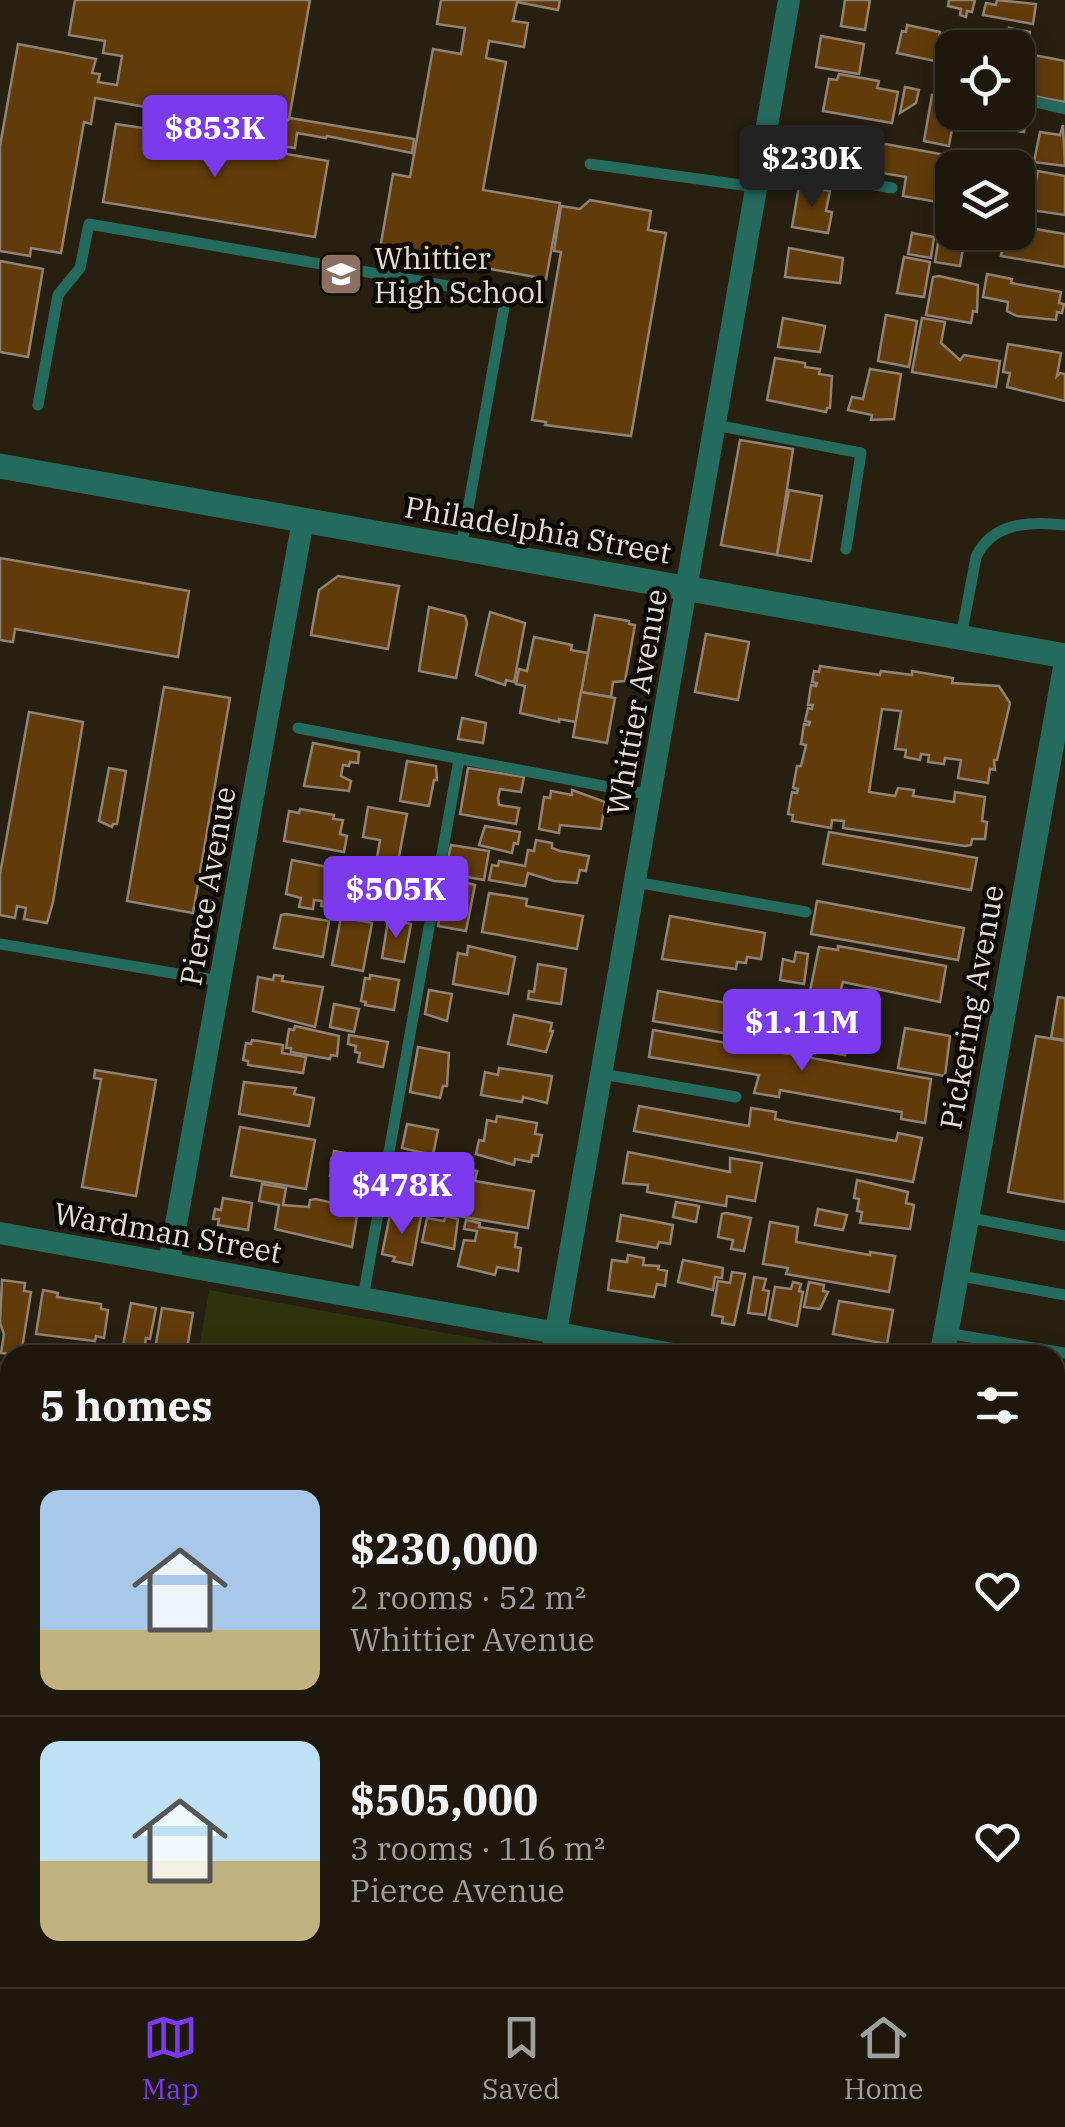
<!DOCTYPE html>
<html lang="en">
<head>
<meta charset="utf-8">
<style>
	body { margin:0; font-family:"IBM Plex Serif",serif; background:#252015; color:#f1f3f6; height:100vh; display:flex; flex-direction:column; font-size:38px; white-space:nowrap }
	* { box-sizing:border-box; margin:0 }
	p { font-size:32px; color:#a09f9d }
	.icon { flex:none; width:55px; height:55px; fill:none; stroke:currentColor; stroke-width:2; stroke-linecap:round; stroke-linejoin:round }
	.map { position:relative; flex:1; overflow:hidden }
	.details { position:absolute; left:0px; top:1345px; width:1065px; height:642px; display:flex; flex-direction:column; background:#1d170c; border-radius:30px 30px 0 0; box-shadow:0 5px 25px #0003,0 0 0 2px #3b362d }
	.details>* { flex:none }
	.tools { position:absolute; left:935px; top:30px; display:grid; gap:20px }
	.tools a { display:grid; place-items:center; width:100px; height:100px; border-radius:20px; background:#1d170c; box-shadow:0 5px 25px #0003,0 0 0 2px #3b362d; font-size:50px }
	.price { position:absolute; translate:-50% -85px; padding:0 22px; border-radius:10px; background:#7c3aed; color:#fff; font-size:32px; line-height:65px; filter:drop-shadow(0 2px 5px #0008) }
	.price::after { content:''; position:absolute; left:50%; top:60px; width:30px; height:22px; margin-left:-15px; background:inherit; clip-path:polygon(0 0,100% 0,50% 100%) }
	.price.current { background:#222; color:#fff }
	ul { padding:0; list-style:none }
	li { display:flex; align-items:center; gap:30px; height:250px; padding:0 40px }
	li+li { border-top:2px solid #3b362d }
	li span { display:grid; place-items:center; flex:none; width:280px; height:200px; border-radius:20px; color:#555 }
	li>.icon { margin-inline-start:auto }
	span .icon { width:120px; height:120px; fill:#fffc; stroke-width:1 }
	li b { font-size:42px }
	h2 { display:flex; justify-content:space-between; align-items:center; height:120px; padding:0 40px; font-size:42px }
	.menu { display:flex; justify-content:space-around; align-items:center; height:140px; border-top:2px solid #3b362d; background:#1d170c; font-size:28px; color:#a09f9d }
	.menu a { display:grid; justify-items:center; gap:5px }
	.menu .current { color:#7c3aed }
	.map>svg:first-child { display:block }
	.green { fill:#2e330d }
	.building { fill:#613b09; stroke:#918273; stroke-width:2.5 }
	.lines { fill:none; stroke-linecap:round; stroke-linejoin:round }
	.service { stroke:#246a5d; stroke-width:11 }
	.minor { stroke:#246a5d; stroke-width:22 }
	.tertiary { stroke:#246a5d; stroke-width:25 }
	.labels { text-anchor:middle; dominant-baseline:central; stroke-width:9; stroke-linejoin:round; paint-order:stroke }
	.poi-label { font-size:30px; fill:#e3ded4; stroke:#0d0a05; text-anchor:start }
	.street-label { font-size:30px; fill:#e3ded4; stroke:#0d0a05 }
</style>
</head>
<body>
<div class="map">
<svg width="1065" height="1987" viewBox="0 0 1065 1987">
	<rect width="100%" height="100%" fill="#271f10"/>
	<!-- green -->
	<polygon class="green" points="209,1290 534,1349 533,1355 198,1355"/>
	<!-- building -->
	<g class="building">
		<polygon points="75,0 310,0 289,119 275,130 95,98 91,124 84,122 61,253 31,248 30,256 0,251 0,146 18,44 96,59 92,73 100,74 98,82 117,85 122,56 103,53 105,41 69,35"/>
		<polygon points="441,0 560,0 558,10 517,2 513,21 528,23 524,47 489,41 486,58 506,62 483,190 560,203 546,279 447,261 446,267 418,262 419,256 380,249 393,174 410,177 433,49 461,54 465,28 437,24"/>
		<polygon points="845,0 870,0 865,30 841,26"/>
		<polygon points="949,0 975,0 972,12 967,11 966,17 960,15 961,9 948,6"/>
		<polygon points="997,0 1036,4 1033,24 983,15 986,3 996,5"/>
		<polygon points="907,25 940,32 935,61 897,53 902,31 906,32"/>
		<polygon points="1009,28 1030,32 1027,50 1006,47"/>
		<polygon points="821,36 864,44 859,74 816,67"/>
		<polygon points="942,39 963,44 963,48 952,48 952,65 937,61"/>
		<polygon points="1034,55 1065,61 1065,102 1027,95 1028,91 1020,89 1023,72 1031,73"/>
		<polygon points="839,74 879,81 877,88 898,92 892,123 823,111 829,79 837,80"/>
		<polygon points="905,87 919,90 916,103 900,113"/>
		<polygon points="932,95 952,98 955,112 949,146 924,141"/>
		<polygon points="1018,107 1028,109 1024,132 989,126 992,112 1018,112"/>
		<polygon points="290,118 414,139 412,153 327,136 326,138 297,133 295,148 280,146 282,131 277,130"/>
		<polygon points="116,124 251,144 251,148 328,161 315,237 103,202"/>
		<polygon points="1063,125 1065,166 1034,162 1040,132 1060,135"/>
		<polygon points="863,140 946,155 938,202 903,196 906,177 859,169"/>
		<polygon points="953,155 986,161 985,168 952,168 952,179 948,178"/>
		<polygon points="1038,171 1065,176 1065,215 1031,210 1034,193 1027,191 1028,185 1035,186"/>
		<polygon points="799,186 830,191 826,211 832,212 828,233 792,227"/>
		<polygon points="590,200 651,211 648,230 666,233 631,436 545,425 546,422 532,420 561,252 554,251 561,206 580,209"/>
		<polygon points="943,210 952,211 952,232 966,232 960,266 935,262"/>
		<polygon points="1018,226 1065,234 1065,267 1001,256 1005,232 1018,232"/>
		<polygon points="912,233 934,237 931,258 908,254"/>
		<polygon points="789,248 843,258 840,283 785,277"/>
		<polygon points="904,257 930,262 924,297 897,293"/>
		<polygon points="0,261 43,269 28,357 0,352"/>
		<polygon points="987,274 1012,279 1011,283 1061,292 1059,303 1064,304 1062,313 1057,312 1056,320 1017,316 1007,311 1008,302 983,297"/>
		<polygon points="939,276 978,285 977,312 973,311 971,323 926,315 933,277"/>
		<polygon points="886,315 917,321 909,367 878,361"/>
		<polygon points="783,318 825,326 820,352 778,347"/>
		<polygon points="922,318 945,322 941,343 960,360 964,355 1000,361 996,387 912,372"/>
		<polygon points="1008,344 1061,353 1057,376 1060,373 1065,374 1065,401 1007,387 1010,373 1003,372"/>
		<polygon points="775,358 805,363 805,367 820,369 819,374 832,376 830,408 827,408 826,412 767,400"/>
		<polygon points="870,369 901,374 894,419 871,420 872,415 848,410 852,397 863,399"/>
		<polygon points="740,440 793,449 777,555 721,545"/>
		<polygon points="789,490 822,496 811,561 777,555"/>
		<polygon points="0,558 189,591 178,657 15,629 13,642 0,640"/>
		<polygon points="338,576 399,586 388,649 311,635 319,590"/>
		<polygon points="429,607 465,616 467,623 456,678 419,671"/>
		<polygon points="490,612 525,623 514,682 506,680 505,685 476,675"/>
		<polygon points="595,615 629,621 629,624 635,625 625,681 613,682 611,697 581,692"/>
		<polygon points="706,634 749,642 738,700 695,692"/>
		<polygon points="534,637 572,645 571,650 588,653 576,722 559,719 559,722 520,713 525,686 516,684 519,669 527,671"/>
		<polygon points="820,666 880,675 881,671 912,675 912,671 953,678 952,683 999,686 1010,703 997,760 994,760 995,770 990,769 988,783 958,778 961,760 945,758 944,764 928,762 929,755 921,754 920,760 905,757 906,750 895,749 901,711 882,709 869,792 895,796 898,788 914,790 913,796 954,802 955,792 985,797 982,821 987,822 985,839 972,839 971,845 965,846 843,828 844,821 832,820 831,828 792,821 793,815 788,814 792,792 797,793 798,789 793,788 797,766 801,766 806,745 801,744 804,724 809,725 810,722 805,721 808,708 812,709 813,705 808,705 811,685 816,686 817,683 812,682 814,671 819,672"/>
		<polygon points="164,687 230,698 193,913 127,901"/>
		<polygon points="581,692 615,698 607,743 573,737"/>
		<polygon points="29,712 83,722 53,902 47,923 24,919 26,908 17,906 15,918 0,915 0,874"/>
		<polygon points="462,718 486,723 483,743 458,739"/>
		<polygon points="313,743 359,752 358,763 350,762 349,766 343,765 341,776 351,781 349,791 304,786"/>
		<polygon points="407,761 436,766 437,780 434,780 429,806 400,801"/>
		<polygon points="109,768 126,771 117,824 113,824 112,827 99,821"/>
		<polygon points="468,768 524,777 521,792 500,789 498,798 499,805 519,808 516,824 460,814"/>
		<polygon points="572,790 605,802 601,829 560,825 559,833 539,829 544,797 550,798 551,791 572,795"/>
		<polygon points="368,807 407,814 398,862 377,858 380,840 363,837"/>
		<polygon points="300,809 334,815 333,819 343,820 340,834 347,836 344,852 284,841 289,811 299,813"/>
		<polygon points="485,826 520,832 518,844 514,843 512,853 479,845"/>
		<polygon points="829,832 977,858 971,890 823,864"/>
		<polygon points="536,840 552,843 552,848 560,851 589,856 586,871 580,870 577,883 554,881 528,873 525,886 489,880 492,865 498,866 499,861 525,866 528,850 534,851"/>
		<polygon points="451,845 489,851 484,880 445,873"/>
		<polygon points="292,860 353,872 349,893 339,891 336,908 321,906 322,901 314,900 313,909 299,907 301,898 286,894"/>
		<polygon points="394,866 420,871 417,888 391,883"/>
		<polygon points="446,878 475,885 466,931 438,926"/>
		<polygon points="361,881 379,883 376,906 358,903"/>
		<polygon points="489,893 527,899 526,906 583,916 577,949 482,932"/>
		<polygon points="817,901 964,928 958,960 811,934"/>
		<polygon points="286,914 329,921 323,957 274,948 281,915"/>
		<polygon points="670,916 765,933 761,959 747,957 746,963 737,962 736,969 662,959"/>
		<polygon points="341,917 372,923 363,971 332,965"/>
		<polygon points="388,920 411,924 404,962 382,958"/>
		<polygon points="468,946 515,957 508,994 453,984 458,953 467,955"/>
		<polygon points="838,946 946,966 940,1002 843,982 839,996 810,991 819,947 838,950"/>
		<polygon points="796,952 808,954 804,984 780,980 783,959 794,962"/>
		<polygon points="538,964 566,969 561,1004 528,999 529,991 534,992"/>
		<polygon points="274,975 283,976 282,981 323,987 315,1027 253,1011 258,977 273,980"/>
		<polygon points="370,975 399,980 394,1010 365,1005 366,1002 361,1001 365,978 370,979"/>
		<polygon points="429,990 452,994 447,1021 425,1014"/>
		<polygon points="658,991 761,1009 764,993 797,999 792,1024 762,1019 758,1039 653,1021"/>
		<polygon points="1058,997 1065,998 1065,1040 1051,1038"/>
		<polygon points="334,1004 359,1009 354,1032 330,1027"/>
		<polygon points="805,1013 849,1020 851,1024 845,1055 796,1047"/>
		<polygon points="514,1015 552,1023 550,1031 553,1031 546,1052 508,1044"/>
		<polygon points="295,1026 339,1036 337,1056 331,1055 330,1059 291,1052 291,1048 286,1048 289,1029 294,1030"/>
		<polygon points="905,1028 950,1036 945,1076 898,1068"/>
		<polygon points="653,1030 931,1079 925,1123 901,1119 902,1112 895,1111 780,1090 779,1097 754,1093 759,1075 649,1057"/>
		<polygon points="349,1035 388,1042 383,1067 358,1062 360,1053 355,1052 356,1046 348,1044"/>
		<polygon points="1036,1036 1065,1041 1065,1202 1008,1192"/>
		<polygon points="252,1040 283,1045 282,1053 306,1057 303,1073 248,1065 248,1061 243,1060 246,1043 251,1044"/>
		<polygon points="418,1047 449,1053 447,1086 443,1086 440,1098 410,1092"/>
		<polygon points="499,1068 552,1076 547,1103 523,1097 522,1102 481,1095 485,1072 498,1075"/>
		<polygon points="95,1070 156,1080 136,1196 82,1187 101,1079 94,1078"/>
		<polygon points="244,1082 296,1088 294,1094 314,1098 309,1126 239,1114"/>
		<polygon points="639,1106 749,1126 751,1108 776,1112 775,1119 790,1122 896,1141 898,1133 922,1138 913,1182 634,1131"/>
		<polygon points="497,1116 537,1123 535,1134 542,1135 538,1156 532,1155 531,1162 515,1159 514,1165 476,1154 479,1140 484,1141 487,1120 496,1122"/>
		<polygon points="407,1124 438,1130 433,1155 402,1148"/>
		<polygon points="240,1127 315,1140 306,1189 231,1176"/>
		<polygon points="334,1151 372,1158 365,1199 361,1198 360,1202 333,1197 336,1177 330,1176"/>
		<polygon points="628,1152 730,1172 730,1158 762,1163 755,1201 727,1196 726,1206 647,1192 648,1185 623,1183"/>
		<polygon points="398,1165 423,1169 415,1211 391,1207"/>
		<polygon points="443,1165 477,1171 475,1181 534,1191 528,1228 435,1212"/>
		<polygon points="857,1180 908,1192 906,1203 914,1205 910,1229 860,1223 862,1212 857,1211 859,1199 854,1198"/>
		<polygon points="262,1184 286,1188 283,1205 309,1207 310,1200 316,1199 358,1209 352,1247 275,1229 279,1205 259,1201"/>
		<polygon points="223,1198 252,1203 248,1230 218,1225 219,1219 213,1219 215,1209 221,1210"/>
		<polygon points="676,1202 699,1206 696,1222 673,1217"/>
		<polygon points="818,1209 847,1215 843,1230 815,1225"/>
		<polygon points="391,1210 421,1216 412,1265 393,1261 395,1257 382,1254"/>
		<polygon points="726,1213 751,1218 744,1251 731,1249 733,1240 718,1237 722,1214"/>
		<polygon points="621,1215 673,1225 670,1244 659,1242 657,1248 617,1241"/>
		<polygon points="446,1216 458,1219 454,1249 422,1242 427,1218 444,1221"/>
		<polygon points="466,1220 480,1223 479,1227 517,1233 515,1247 521,1248 518,1271 497,1267 495,1275 458,1266 464,1240 475,1241 477,1231 464,1229"/>
		<polygon points="770,1222 798,1227 796,1242 870,1255 870,1252 895,1256 889,1292 786,1274 788,1268 763,1264"/>
		<polygon points="628,1255 644,1258 643,1265 659,1266 658,1269 667,1271 665,1286 657,1284 654,1297 608,1290 612,1260 627,1262"/>
		<polygon points="683,1260 723,1268 722,1278 715,1277 713,1290 678,1282"/>
		<polygon points="732,1272 745,1274 734,1325 722,1323 723,1317 712,1315 718,1281 730,1283"/>
		<polygon points="754,1277 766,1279 763,1290 769,1291 765,1315 748,1313"/>
		<polygon points="2,1280 25,1283 24,1291 31,1292 21,1355 1,1353 4,1334 0,1323"/>
		<polygon points="793,1282 801,1284 799,1291 803,1292 797,1326 769,1319 775,1287 791,1289"/>
		<polygon points="809,1282 824,1285 823,1291 828,1292 820,1309 804,1307"/>
		<polygon points="43,1290 58,1293 57,1297 101,1304 101,1309 108,1310 104,1338 96,1336 95,1341 36,1334"/>
		<polygon points="839,1301 893,1310 887,1344 833,1334"/>
		<polygon points="131,1303 156,1308 150,1339 146,1338 143,1355 111,1355 113,1345 123,1346"/>
		<polygon points="162,1308 193,1313 186,1355 154,1355"/>
		<polygon points="0,1364 10,1366 10,1400 0,1398"/>
		<polygon points="0,1405 10,1407 10,1440 4,1439 3,1446 0,1445"/>
		<polygon points="1055,1454 1065,1456 1065,1545 1055,1543"/>
		<polygon points="0,1457 10,1458 10,1492 0,1490"/>
		<polygon points="0,1503 10,1505 10,1536 0,1534"/>
		<polygon points="0,1540 6,1541 3,1554 9,1555 6,1576 0,1575"/>
		<polygon points="1055,1563 1065,1565 1065,1623 1055,1621"/>
		<polygon points="0,1592 10,1594 7,1609 10,1621 6,1620 5,1627 0,1626"/>
		<polygon points="1055,1645 1065,1647 1061,1684 1055,1683"/>
		<polygon points="276,1978 314,1978 313,1987 286,1987 286,1982 275,1980"/>
		<polygon points="318,1978 359,1978 357,1987 317,1987"/>
		<polygon points="506,1978 525,1978 545,1982 545,1987 505,1987"/>
		<polygon points="668,1978 694,1983 693,1987 660,1987 666,1986"/>
		<polygon points="706,1978 767,1978 765,1987 717,1987 717,1984 706,1982"/>
	</g>
	<g class="lines">
		<!-- service -->
		<g class="service">
			<polyline points="1018,98 1065,109"/>
			<polyline points="590,164 756,187"/>
			<polyline points="760,164 892,188"/>
			<polyline points="38,405 58,295 80,268 89,224 506,296 461,548"/>
			<polyline points="715,425 861,453 846,549"/>
			<path d="M961,637l15,-80c16,-35 55,-36 89,-32"/>
			<polyline points="298,728 651,795"/>
			<polyline points="635,882 806,912"/>
			<polyline points="0,944 220,981"/>
			<polyline points="602,1074 736,1097"/>
			<polyline points="966,1217 1065,1236"/>
			<polyline points="956,1275 1065,1295"/>
			<polyline points="363,1298 459,759"/>
			<polyline points="946,1333 1065,1353"/>
			<polyline points="1055,1879 1065,1825"/>
			<polyline points="229,1987 230,1978"/>
			<polyline points="630,1987 632,1978"/>
			<polyline points="1037,1987 1039,1978"/>
		</g>
		<!-- minor -->
		<g class="minor">
			<polyline points="0,1233 679,1355"/>
			<polyline points="169,1263 303,520"/>
			<polyline points="552,1355 789,0"/>
			<polyline points="1055,1421 1065,1423"/>
			<polyline points="446,1987 448,1978"/>
		</g>
		<!-- tertiary -->
		<g class="tertiary">
			<polyline points="0,466 1065,656"/>
			<polyline points="942,1355 1065,670"/>
			<polyline points="0,1986 7,1987"/>
			<polyline points="833,1987 835,1978"/>
		</g>
	</g>
	<!-- icons -->
	<defs>
		<symbol id="school-square" viewBox="-11 -11 22 22"><rect x="-9" y="-9" width="18" height="18" rx="4" fill="#8d6e63" stroke="#0d0a05"/><path d="M0-5L7-2L0 1L-7-2ZM-4 1L0 2.5L4 1V4Q0 6-4 4Z" fill="#fff"/></symbol>
	</defs>
	<g fill-rule="evenodd">
		<use href="#school-square" x="316" y="249" width="50" height="50"/>
	</g>
	<g class="labels">
		<!-- poi labels -->
		<g class="poi-label">
			<text x="374" y="257">Whittier<tspan x="374" dy="34">High School</tspan></text>
		</g>
		<!-- street labels -->
		<g class="street-label">
			<text transform="translate(538 529) rotate(10)">Philadelphia Street</text>
			<text transform="translate(636 702) rotate(-80)">Whittier Avenue</text>
			<text transform="translate(207 886) rotate(-80)">Pierce Avenue</text>
			<text transform="translate(971 1007) rotate(-80)">Pickering Avenue</text>
			<text transform="translate(168 1232) rotate(10)">Wardman Street</text>
		</g>
	</g>
</svg>
<div class="tools">
<a><svg class="icon" aria-label="locate" viewBox="0 0 24 24"><circle cx="12" cy="12" r="6"/><path d="M12 2v4M12 18v4M2 12h4M18 12h4"/></svg></a>
<a><svg class="icon" aria-label="layers" viewBox="0 0 24 24"><path d="M12 4l9 5-9 5-9-5zM3 14l9 5 9-5"/></svg></a>
</div>
<b class="price" style="left:215px;top:180px">$853K</b>
<b class="price current" style="left:812px;top:210px">$230K</b>
<b class="price" style="left:396px;top:941px">$505K</b>
<b class="price" style="left:802px;top:1074px">$1.11M</b>
<b class="price" style="left:402px;top:1237px">$478K</b>
<section class="details">
<h2>5 homes<svg class="icon" aria-label="filters" viewBox="0 0 24 24"><path d="M4 7h16M4 17h16"/><circle cx="9" cy="7" r="2"/><circle cx="15" cy="17" r="2"/></svg></h2>
<ul>
<li><span style="background:linear-gradient(#a9c7e8 70%,#c2b280 0)"><svg class="icon" aria-label="home" viewBox="0 0 24 24"><path d="M3 11l9-7 9 7M6 9v11h12V9"/></svg></span><div><b>$230,000</b><p>2 rooms · 52 m²</p><p>Whittier Avenue</p></div><svg class="icon" aria-label="heart" viewBox="0 0 24 24"><path d="M12 20l-8-8c-3-5 5-10 8-4 3-6 11-1 8 4z"/></svg></li>
<li><span style="background:linear-gradient(#bfe0f5 60%,#c2b280 0)"><svg class="icon" aria-label="home" viewBox="0 0 24 24"><path d="M3 11l9-7 9 7M6 9v11h12V9"/></svg></span><div><b>$505,000</b><p>3 rooms · 116 m²</p><p>Pierce Avenue</p></div><svg class="icon" aria-label="heart" viewBox="0 0 24 24"><path d="M12 20l-8-8c-3-5 5-10 8-4 3-6 11-1 8 4z"/></svg></li>
</ul>
</section>
</div>
<nav class="menu">
<a class="current"><svg class="icon" aria-label="map" viewBox="0 0 24 24"><path d="M3 6l6-2 6 2 6-2v14l-6 2-6-2-6 2zM9 4v14M15 6v14"/></svg>Map</a>
<a><svg class="icon" aria-label="saved" viewBox="0 0 24 24"><path d="M7 4h10v16l-5-4-5 4z"/></svg>Saved</a>
<a><svg class="icon" aria-label="home" viewBox="0 0 24 24"><path d="M3 11l9-7 9 7M6 9v11h12V9"/></svg>Home</a>
</nav>
</body>
</html>
